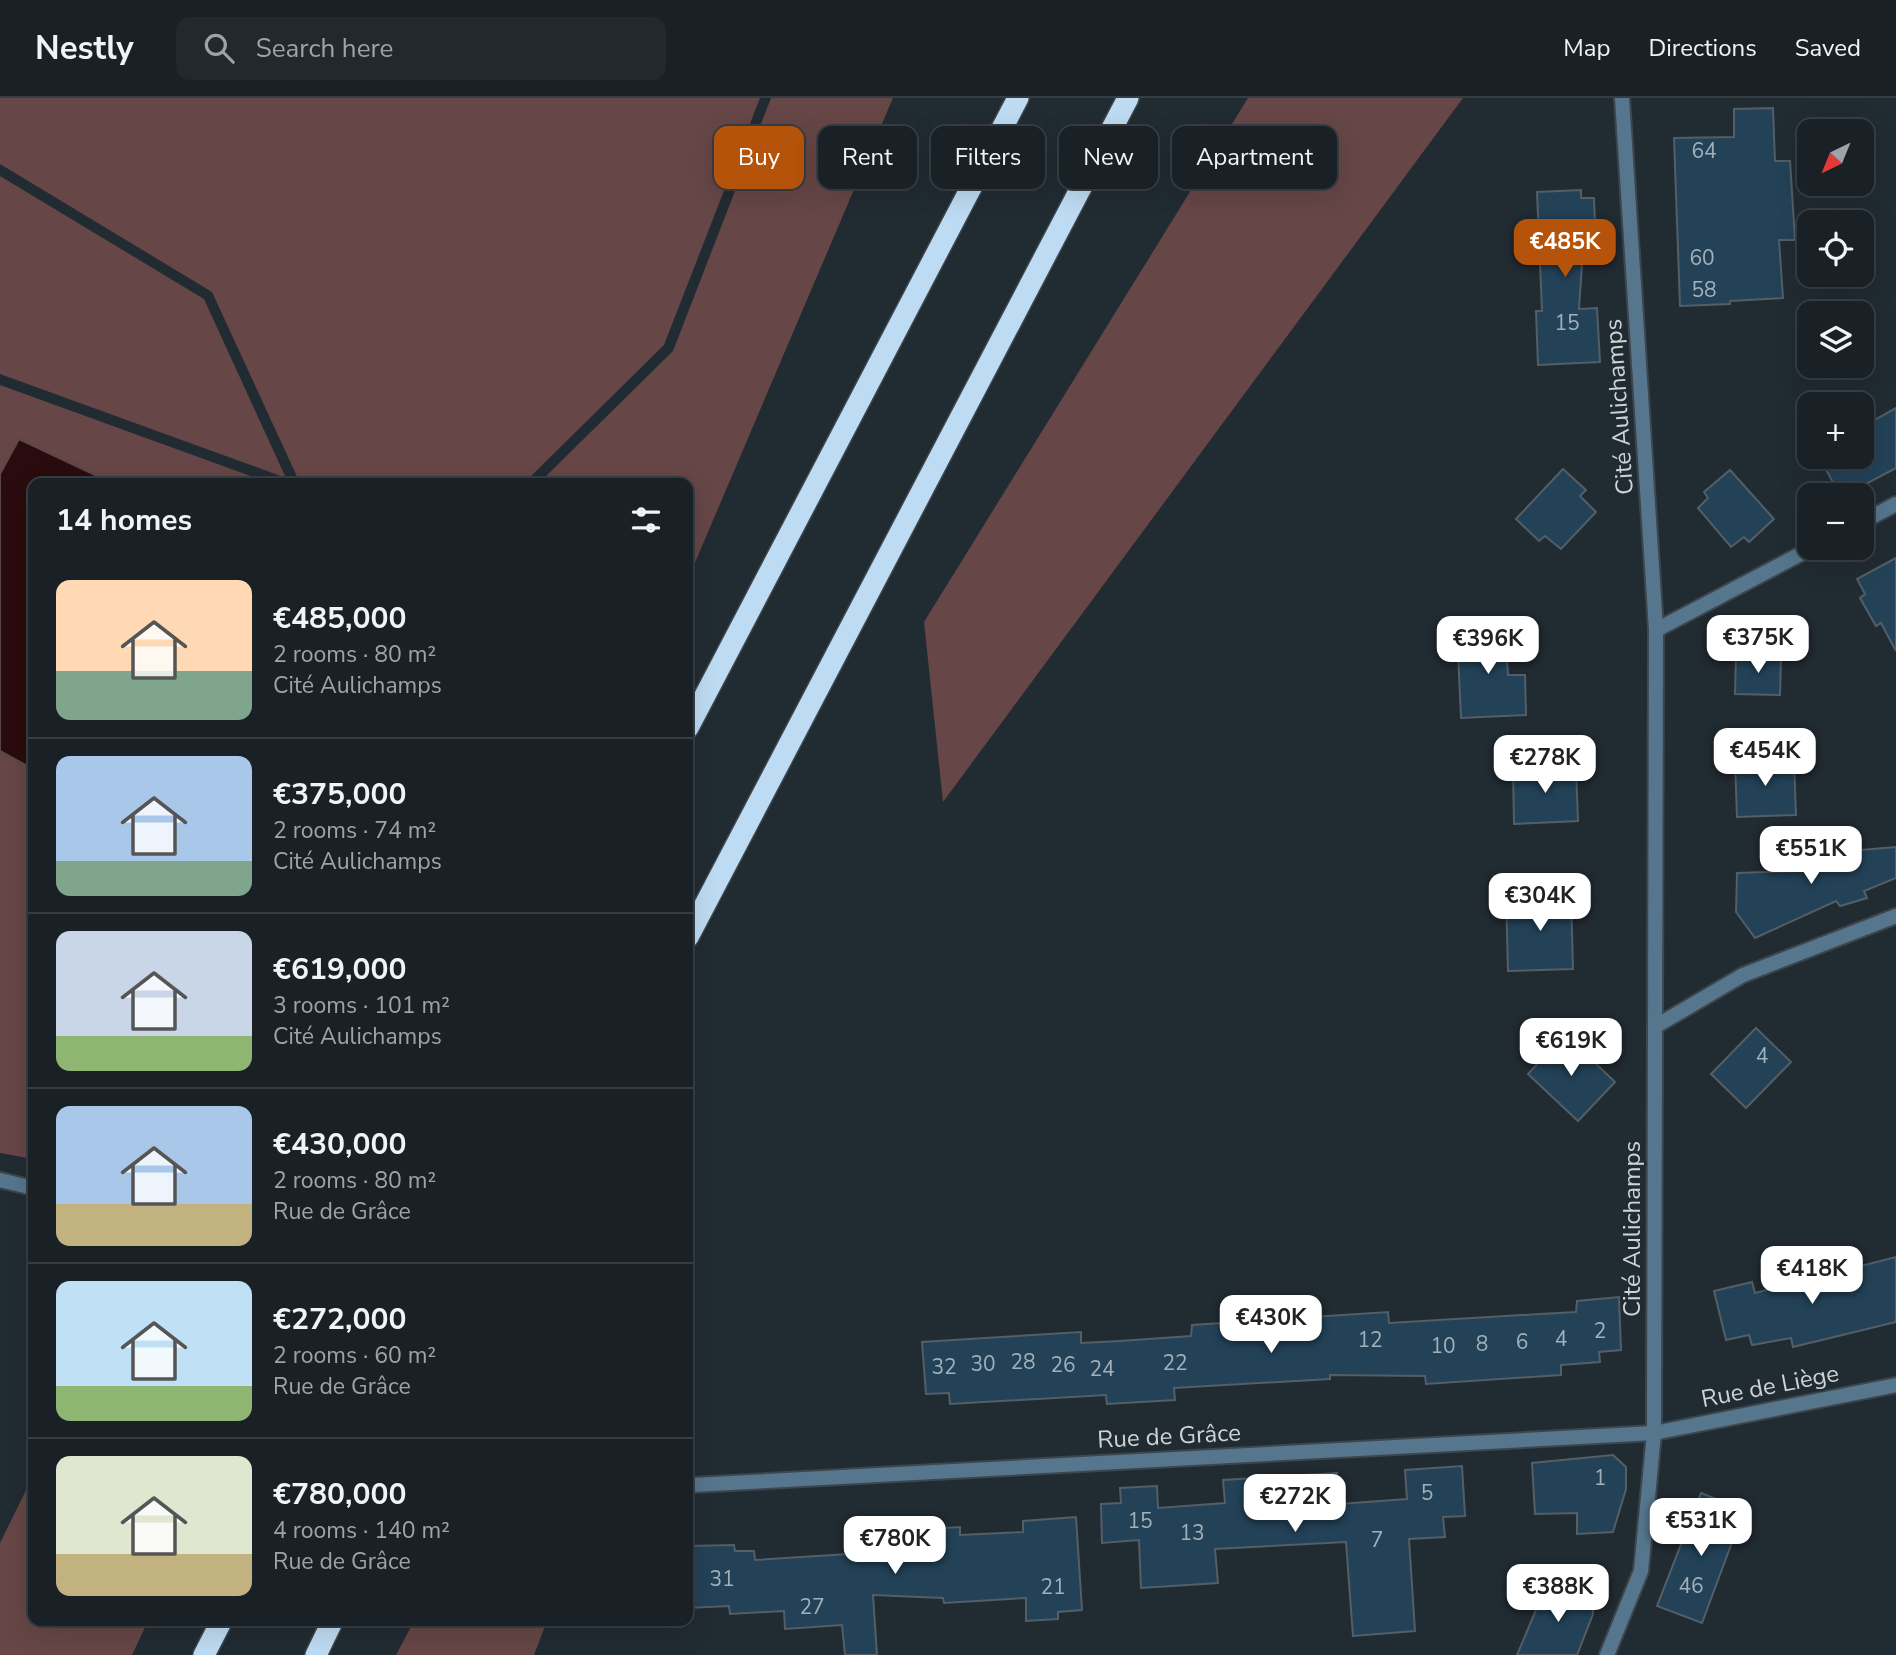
<!DOCTYPE html>
<html lang="en">
<head>
<meta charset="utf-8">
<style>
	body { margin:0; font-family:"Nunito Sans",sans-serif; background:#22282e; color:#f1f3f6; height:100vh; display:flex; flex-direction:column; font-size:26px; white-space:nowrap }
	* { box-sizing:border-box; margin:0 }
	p { font-size:23px; color:#9fa3a7 }
	.icon { flex:none; width:38px; height:38px; fill:none; stroke:currentColor; stroke-width:2; stroke-linecap:round; stroke-linejoin:round }
	.map { position:relative; flex:1; overflow:hidden }
	.sheet { position:absolute; left:28px; top:380px; width:665px; height:1148px; display:flex; flex-direction:column; background:#192026; border-radius:14px; box-shadow:0 7px 28px #0002,0 0 0 2px #373e43 }
	.sheet>* { flex:none }
	.banner { position:absolute; left:714px; top:28px; width:665px; height:63px; display:flex; gap:14px }
	.needle { width:46px; rotate:223deg }
	.controls { position:absolute; left:1797px; top:21px; display:grid; gap:14px }
	.controls a { display:grid; place-items:center; width:77px; height:77px; border-radius:14px; background:#192026; box-shadow:0 7px 28px #0002,0 0 0 2px #373e43; font-size:35px }
	.price { position:absolute; translate:-50% -60px; padding:0 16px; border-radius:14px; background:#fff; color:#222; font-size:23px; line-height:46px; filter:drop-shadow(0 2px 4px #0008) }
	.price::after { content:''; position:absolute; left:50%; top:42px; width:21px; height:16px; margin-left:-10px; background:inherit; clip-path:polygon(0 0,100% 0,50% 100%) }
	.price.current { background:#b45309; color:#fff }
	ul { padding:0; list-style:none }
	li { display:flex; align-items:center; gap:21px; height:175px; padding:0 28px }
	li+li { border-top:2px solid #373e43 }
	li span { display:grid; place-items:center; flex:none; width:196px; height:140px; border-radius:14px; color:#555 }
	li>.icon { margin-inline-start:auto }
	span .icon { width:84px; height:84px; fill:#fffc; stroke-width:1 }
	li b { font-size:30px }
	h2 { display:flex; justify-content:space-between; align-items:center; height:84px; padding:0 28px; font-size:30px }
	.pill { padding:0 24px; border-radius:14px; background:#192026; box-shadow:0 7px 28px #0002,0 0 0 2px #373e43; font-size:24px; line-height:63px }
	.pill.current { background:#b45309; color:#fff }
	header { display:flex; align-items:center; gap:42px; box-sizing:border-box; height:98px; padding:0 35px; background:#192026; border-bottom:2px solid #373e43 }
	header strong { font-size:33px }
	nav { display:flex; gap:38px; margin-inline-start:auto; font-size:24px }
	.search { width:490px; height:63px; background:#22282e; display:flex; align-items:center; gap:18px; box-sizing:border-box; padding:0 24px; border-radius:14px; color:#9fa3a7; font-size:26px }
	.map>svg:first-child { display:block }
	.green { fill:#664646 }
	.water { fill:#2a0b0e; stroke:#5b474b; stroke-width:2 }
	.building { fill:#234258; stroke:#535e67; stroke-width:2 }
	.lines { fill:none; stroke-linecap:round; stroke-linejoin:round }
	.minor-casing { stroke:#3d464d; stroke-width:18 }
	.motorway-casing { stroke:#3d464d; stroke-width:24 }
	.minor { stroke:#56768d; stroke-width:14 }
	.motorway { stroke:#bddbf2; stroke-width:21 }
	.labels { text-anchor:middle; dominant-baseline:central; stroke-width:5; stroke-linejoin:round; paint-order:stroke }
	.number-label { font-size:21px; fill:#a2b0b9 }
	.street-label { font-size:24px; fill:#cdd4d9; stroke:#212b32 }
</style>
</head>
<body>
<header>
<strong>Nestly</strong>
<div class="search"><svg class="icon" aria-label="search" viewBox="0 0 24 24"><circle cx="10" cy="10" r="6"/><path d="M15 15l6 6"/></svg>Search here</div>
<nav><a>Map</a><a>Directions</a><a>Saved</a></nav>
</header>
<div class="map">
<svg width="1896" height="1557" viewBox="0 0 1896 1557">
	<rect width="100%" height="100%" fill="#212b32"/>
	<!-- green -->
	<g class="green">
		<polygon points="0,0 760,0 664,247 524,385 300,385 212,194 0,66"/>
		<polygon points="771,0 893,0 688,481 688,385 539,385 673,253"/>
		<polygon points="1248,0 1463,0 943,704 924,524"/>
		<polygon points="0,78 204,201 286,380 0,276"/>
		<polygon points="0,287 270,385 112,385 19,341 0,376"/>
		<polygon points="0,653 33,671 33,1061 0,1055"/>
		<polygon points="33,1378 33,1522 148,1523 132,1557 0,1557 0,1445"/>
		<polygon points="414,1523 414,1522 547,1523 534,1557 396,1557"/>
	</g>
	<!-- water -->
	<polygon class="water" points="19,341 112,385 33,385 33,671 0,653 0,376"/>
	<!-- building -->
	<g class="building">
		<polygon points="1773,10 1775,63 1790,63 1795,142 1779,142 1783,200 1730,203 1730,206 1680,208 1674,40 1734,39 1734,11"/>
		<polygon points="1581,92 1581,100 1594,100 1596,152 1583,152 1579,211 1597,210 1600,264 1538,267 1536,213 1542,213 1537,94"/>
		<polygon points="1896,310 1896,370 1845,397 1840,397 1819,359 1862,359 1862,329"/>
		<polygon points="1563,371 1586,392 1580,398 1596,414 1561,451 1545,438 1539,443 1516,421"/>
		<polygon points="1730,372 1774,421 1749,444 1744,439 1731,449 1698,410 1708,400 1704,394"/>
		<polygon points="1896,460 1896,553 1881,525 1876,528 1860,500 1865,496 1857,481"/>
		<polygon points="1505,531 1508,577 1525,577 1526,617 1461,620 1457,533"/>
		<polygon points="1736,557 1781,559 1780,597 1735,596"/>
		<polygon points="1794,662 1796,717 1737,719 1735,664"/>
		<polygon points="1576,669 1578,723 1514,726 1513,671"/>
		<polygon points="1896,749 1896,780 1864,793 1867,800 1840,808 1836,803 1755,840 1736,814 1737,775 1797,773 1791,758"/>
		<polygon points="1571,797 1573,871 1508,873 1506,799"/>
		<polygon points="1756,930 1791,964 1746,1010 1711,976"/>
		<polygon points="1565,936 1615,984 1578,1023 1528,976"/>
		<polygon points="1896,1159 1896,1224 1793,1249 1791,1240 1752,1247 1749,1237 1726,1242 1714,1193 1752,1184 1755,1195"/>
		<polygon points="1619,1199 1621,1252 1599,1254 1600,1264 1561,1267 1561,1277 1426,1286 1425,1278 1330,1277 1330,1281 1174,1290 1175,1302 1107,1306 1106,1297 950,1306 949,1295 926,1296 922,1244 1081,1234 1081,1245 1120,1243 1191,1238 1192,1227 1388,1214 1389,1225 1540,1216 1576,1214 1577,1203"/>
		<polygon points="1613,1357 1626,1369 1626,1391 1613,1434 1577,1436 1577,1415 1535,1416 1532,1365"/>
		<polygon points="1462,1368 1465,1418 1443,1419 1445,1439 1409,1441 1415,1533 1353,1538 1346,1444 1215,1451 1218,1485 1141,1490 1139,1442 1102,1445 1101,1406 1121,1405 1120,1390 1157,1388 1158,1410 1225,1405 1223,1382 1337,1375 1339,1406 1407,1401 1405,1372"/>
		<polygon points="1701,1395 1744,1412 1702,1525 1657,1508"/>
		<polygon points="1076,1419 1082,1512 1058,1514 1058,1521 1026,1523 1026,1500 944,1505 943,1500 873,1497 877,1557 845,1557 842,1527 785,1531 784,1513 730,1516 729,1508 688,1510 688,1448 734,1447 735,1453 754,1453 755,1462 848,1456 847,1436 960,1429 960,1437 1023,1434 1023,1423"/>
		<polygon points="1547,1486 1593,1504 1593,1516 1577,1557 1517,1557"/>
	</g>
	<g class="lines">
		<defs>
			<g id="minor">
				<polyline points="1862,424 1896,406"/>
				<polyline points="1656,532 1812,450"/>
				<polyline points="1656,928 1743,877 1896,818"/>
				<polyline points="0,1082 33,1090"/>
				<polyline points="688,1385 693,1387 1654,1335 1896,1287"/>
				<polyline points="1607,1557 1641,1473 1654,1335 1656,532 1622,0"/>
			</g>
			<g id="motorway">
				<polyline points="688,630 1018,0"/>
				<polyline points="688,839 1128,0"/>
				<polyline points="204,1557 222,1522"/>
				<polyline points="316,1557 333,1522"/>
			</g>
		</defs>
		<!-- minor casing -->
		<use href="#minor" class="minor-casing"/>
		<!-- motorway casing -->
		<use href="#motorway" class="motorway-casing"/>
		<!-- minor -->
		<use href="#minor" class="minor"/>
		<!-- motorway -->
		<use href="#motorway" class="motorway"/>
	</g>
	<g class="labels">
		<!-- number labels -->
		<g class="number-label">
			<text x="1704" y="53">64</text>
			<text x="1702" y="160">60</text>
			<text x="1704" y="192">58</text>
			<text x="1567" y="225">15</text>
			<text x="1762" y="958">4</text>
			<text x="1600" y="1233">2</text>
			<text x="1561" y="1241">4</text>
			<text x="1370" y="1242">12</text>
			<text x="1522" y="1244">6</text>
			<text x="1482" y="1246">8</text>
			<text x="1443" y="1248">10</text>
			<text x="1023" y="1264">28</text>
			<text x="1175" y="1265">22</text>
			<text x="983" y="1266">30</text>
			<text x="1063" y="1267">26</text>
			<text x="944" y="1269">32</text>
			<text x="1102" y="1271">24</text>
			<text x="1600" y="1380">1</text>
			<text x="1427" y="1395">5</text>
			<text x="1140" y="1423">15</text>
			<text x="1192" y="1435">13</text>
			<text x="1377" y="1442">7</text>
			<text x="722" y="1481">31</text>
			<text x="1691" y="1488">46</text>
			<text x="1053" y="1489">21</text>
			<text x="812" y="1509">27</text>
		</g>
		<!-- street labels -->
		<g class="street-label">
			<text transform="translate(1619 309) rotate(-94)">Cité Aulichamps</text>
			<text transform="translate(1632 1131) rotate(-90)">Cité Aulichamps</text>
			<text transform="translate(1770 1288) rotate(-11)">Rue de Liège</text>
			<text transform="translate(1169 1338) rotate(-3)">Rue de Grâce</text>
		</g>
	</g>
</svg>
<div class="controls">
<a><svg class="needle" viewBox="-14 -14 28 28"><path d="M0-13l5 13h-10z" fill="#e53935"/><path d="M0 13l5-13h-10z" fill="#9fa3a7"/></svg></a>
<a><svg class="icon" aria-label="locate" viewBox="0 0 24 24"><circle cx="12" cy="12" r="6"/><path d="M12 2v4M12 18v4M2 12h4M18 12h4"/></svg></a>
<a><svg class="icon" aria-label="layers" viewBox="0 0 24 24"><path d="M12 4l9 5-9 5-9-5zM3 14l9 5 9-5"/></svg></a>
<a>+</a>
<a>−</a>
</div>
<b class="price current" style="left:1565px;top:181px">€485K</b>
<b class="price" style="left:1758px;top:577px">€375K</b>
<b class="price" style="left:1488px;top:578px">€396K</b>
<b class="price" style="left:1765px;top:690px">€454K</b>
<b class="price" style="left:1545px;top:697px">€278K</b>
<b class="price" style="left:1811px;top:788px">€551K</b>
<b class="price" style="left:1540px;top:835px">€304K</b>
<b class="price" style="left:1571px;top:980px">€619K</b>
<b class="price" style="left:1812px;top:1208px">€418K</b>
<b class="price" style="left:1271px;top:1257px">€430K</b>
<b class="price" style="left:1295px;top:1436px">€272K</b>
<b class="price" style="left:1701px;top:1460px">€531K</b>
<b class="price" style="left:895px;top:1478px">€780K</b>
<b class="price" style="left:1558px;top:1526px">€388K</b>
<div class="banner">
<a class="pill current">Buy</a>
<a class="pill">Rent</a>
<a class="pill">Filters</a>
<a class="pill">New</a>
<a class="pill">Apartment</a>
</div>
<section class="sheet">
<h2>14 homes<svg class="icon" aria-label="filters" viewBox="0 0 24 24"><path d="M4 7h16M4 17h16"/><circle cx="9" cy="7" r="2"/><circle cx="15" cy="17" r="2"/></svg></h2>
<ul>
<li><span style="background:linear-gradient(#ffd9b3 65%,#7fa58c 0)"><svg class="icon" aria-label="home" viewBox="0 0 24 24"><path d="M3 11l9-7 9 7M6 9v11h12V9"/></svg></span><div><b>€485,000</b><p>2 rooms · 80 m²</p><p>Cité Aulichamps</p></div></li>
<li><span style="background:linear-gradient(#a9c7e8 75%,#7fa58c 0)"><svg class="icon" aria-label="home" viewBox="0 0 24 24"><path d="M3 11l9-7 9 7M6 9v11h12V9"/></svg></span><div><b>€375,000</b><p>2 rooms · 74 m²</p><p>Cité Aulichamps</p></div></li>
<li><span style="background:linear-gradient(#c9d6e8 75%,#8fb573 0)"><svg class="icon" aria-label="home" viewBox="0 0 24 24"><path d="M3 11l9-7 9 7M6 9v11h12V9"/></svg></span><div><b>€619,000</b><p>3 rooms · 101 m²</p><p>Cité Aulichamps</p></div></li>
<li><span style="background:linear-gradient(#a9c7e8 70%,#c2b280 0)"><svg class="icon" aria-label="home" viewBox="0 0 24 24"><path d="M3 11l9-7 9 7M6 9v11h12V9"/></svg></span><div><b>€430,000</b><p>2 rooms · 80 m²</p><p>Rue de Grâce</p></div></li>
<li><span style="background:linear-gradient(#bfe0f5 75%,#8fb573 0)"><svg class="icon" aria-label="home" viewBox="0 0 24 24"><path d="M3 11l9-7 9 7M6 9v11h12V9"/></svg></span><div><b>€272,000</b><p>2 rooms · 60 m²</p><p>Rue de Grâce</p></div></li>
<li><span style="background:linear-gradient(#dfe7d0 70%,#c2b280 0)"><svg class="icon" aria-label="home" viewBox="0 0 24 24"><path d="M3 11l9-7 9 7M6 9v11h12V9"/></svg></span><div><b>€780,000</b><p>4 rooms · 140 m²</p><p>Rue de Grâce</p></div></li>
</ul>
</section>
</div>
</body>
</html>
